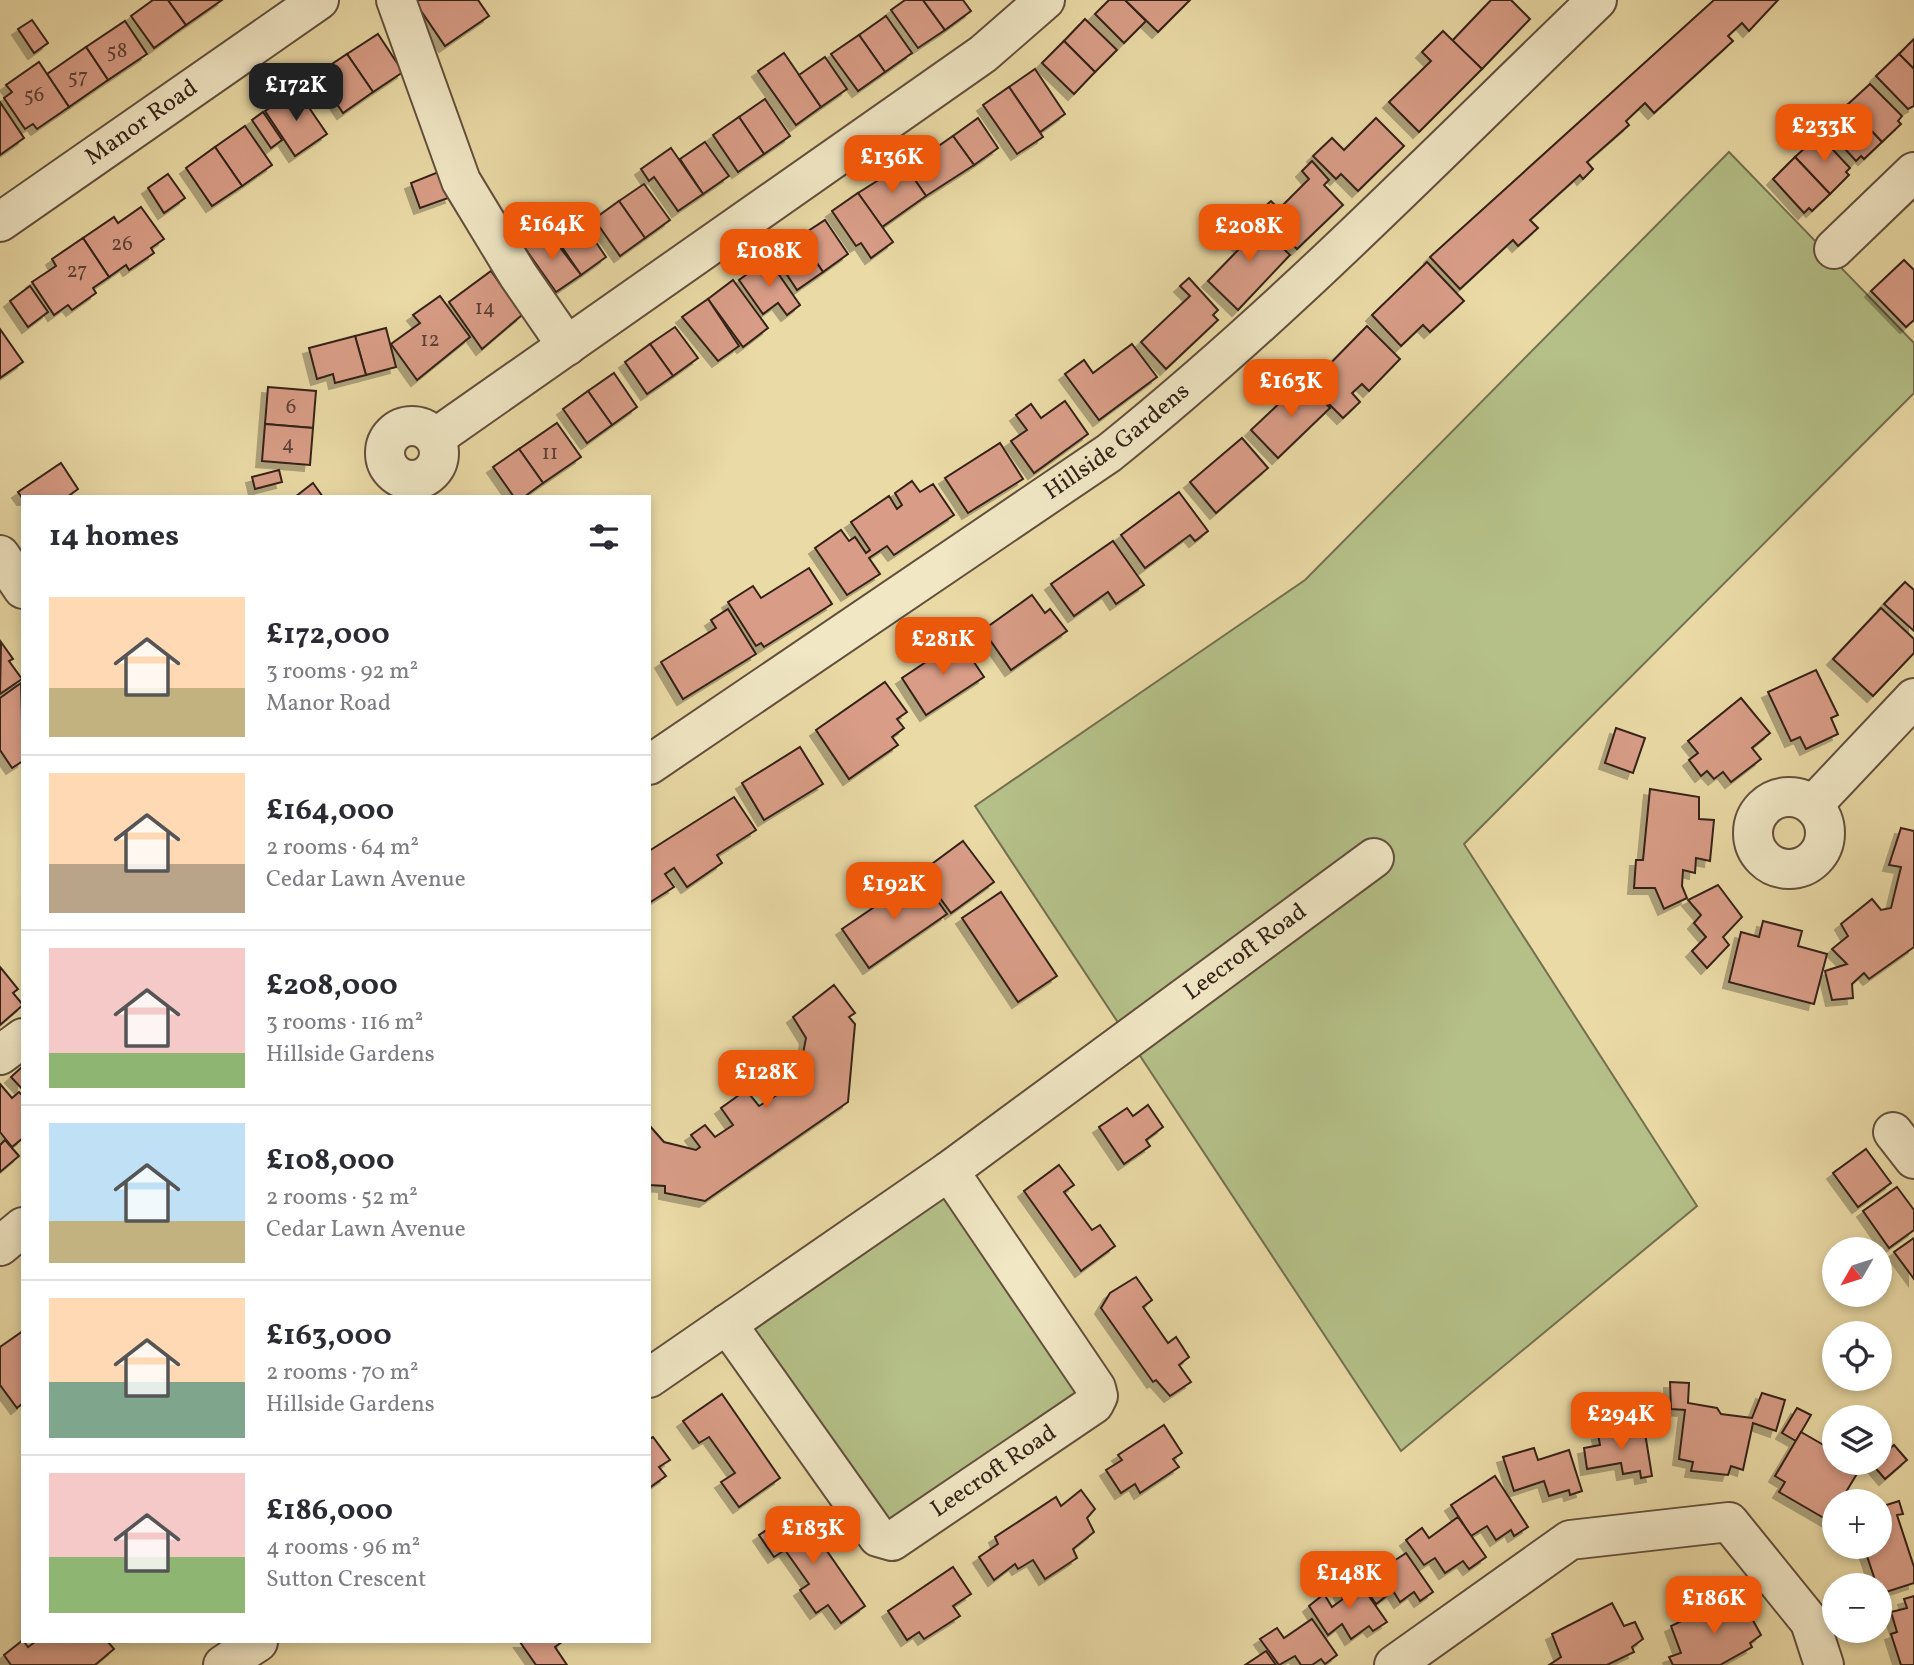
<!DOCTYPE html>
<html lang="en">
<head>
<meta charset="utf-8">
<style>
	body { margin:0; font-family:Vollkorn,serif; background:#f7f7f7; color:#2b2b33; height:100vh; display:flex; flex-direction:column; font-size:26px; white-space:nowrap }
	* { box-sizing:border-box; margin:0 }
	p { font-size:23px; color:#7c7c81 }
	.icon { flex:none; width:38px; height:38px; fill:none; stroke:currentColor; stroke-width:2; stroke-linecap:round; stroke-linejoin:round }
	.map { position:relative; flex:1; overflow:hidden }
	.side { position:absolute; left:21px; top:495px; width:630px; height:1148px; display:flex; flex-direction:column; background:#fff; border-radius:0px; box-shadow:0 4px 10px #0003 }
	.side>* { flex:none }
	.needle { width:46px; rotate:231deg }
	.controls { position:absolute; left:1822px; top:1237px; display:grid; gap:14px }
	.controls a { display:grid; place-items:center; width:70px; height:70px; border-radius:50%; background:#fff; box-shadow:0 4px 10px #0003; font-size:35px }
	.price { position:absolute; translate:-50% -60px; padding:0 16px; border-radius:14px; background:#ea580c; color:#fff; font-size:23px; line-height:46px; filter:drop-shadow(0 2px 4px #0008) }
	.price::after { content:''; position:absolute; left:50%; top:42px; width:21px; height:16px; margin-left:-10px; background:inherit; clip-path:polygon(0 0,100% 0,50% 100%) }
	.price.active { background:#222; color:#fff }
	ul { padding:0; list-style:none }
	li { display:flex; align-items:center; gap:21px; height:175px; padding:0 28px }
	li+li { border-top:2px solid #e1e1e2 }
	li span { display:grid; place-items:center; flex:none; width:196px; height:140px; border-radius:0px; color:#555 }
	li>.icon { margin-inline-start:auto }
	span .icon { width:84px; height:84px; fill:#fffc; stroke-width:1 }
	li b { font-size:30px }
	h2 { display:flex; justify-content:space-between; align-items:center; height:84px; padding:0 28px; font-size:30px }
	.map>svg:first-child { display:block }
	.green { fill:#b5c088; stroke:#747050; stroke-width:2 }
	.building { fill:#d99d87; stroke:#342118; stroke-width:2; filter:url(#shadow) }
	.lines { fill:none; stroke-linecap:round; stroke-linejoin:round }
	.minor-casing { stroke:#624f3c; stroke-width:42 }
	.minor { stroke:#f1e7c5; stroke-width:38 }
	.labels { text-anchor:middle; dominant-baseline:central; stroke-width:7; stroke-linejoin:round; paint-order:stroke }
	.number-label { font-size:21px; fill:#5d4034 }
	.street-label { font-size:24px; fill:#342118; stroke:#f1e7c5 }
</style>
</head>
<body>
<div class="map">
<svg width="1914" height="1665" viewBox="0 0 1914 1665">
	<defs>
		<filter id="shadow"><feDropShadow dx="-6" dy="6" stdDeviation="0" flood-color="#0004"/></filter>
	</defs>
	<rect width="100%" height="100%" fill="#eadaa6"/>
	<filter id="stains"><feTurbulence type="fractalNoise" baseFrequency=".00286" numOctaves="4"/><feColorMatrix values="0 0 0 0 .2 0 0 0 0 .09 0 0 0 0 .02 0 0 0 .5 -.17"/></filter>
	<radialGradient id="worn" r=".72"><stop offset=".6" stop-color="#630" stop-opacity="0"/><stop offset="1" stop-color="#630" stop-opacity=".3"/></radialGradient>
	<!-- green -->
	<g class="green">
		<polygon points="1729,152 1914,343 1914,393 1464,844 1697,1206 1401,1451 975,806 1305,580"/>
		<polygon points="947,1196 1081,1394 893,1524 748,1334"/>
	</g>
	<!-- building -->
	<g class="building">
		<polygon points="153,0 168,0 186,25 154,48 131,16"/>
		<polygon points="168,0 222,0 186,25"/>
		<polygon points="418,0 478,0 489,16 445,46 415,2"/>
		<polygon points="905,0 923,0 945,30 918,48 891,10"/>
		<polygon points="923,0 963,0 971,11 945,30"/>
		<polygon points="1109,0 1125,0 1146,21 1124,43 1095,14"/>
		<polygon points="1125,0 1190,0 1158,32"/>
		<polygon points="1491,0 1511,0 1530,19 1482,69 1452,41"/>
		<polygon points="1714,0 1778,0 1749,31 1742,23 1728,36 1733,41 1654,113 1645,103 1626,121 1629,125 1587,162 1593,169 1583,179 1580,175 1530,220 1538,228 1518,246 1513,240 1460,289 1430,257"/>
		<polygon points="886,16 912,53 885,72 859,35"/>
		<polygon points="1085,19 1117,50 1095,72 1064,41"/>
		<polygon points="32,20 48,43 34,53 18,29"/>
		<polygon points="125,21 147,54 108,80 86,47"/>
		<polygon points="1443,31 1482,69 1419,132 1389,102 1431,61 1422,52"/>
		<polygon points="378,34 403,72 373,92 347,54"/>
		<polygon points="859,35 885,72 858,91 831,54"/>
		<polygon points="1914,39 1914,69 1899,54"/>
		<polygon points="1064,41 1095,72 1074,94 1042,63"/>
		<polygon points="86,47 108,80 69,107 47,74"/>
		<polygon points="784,53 821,107 796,125 758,71"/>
		<polygon points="347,54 373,92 343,113 317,74"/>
		<polygon points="1899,54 1914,69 1914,106 1908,109 1876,76"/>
		<polygon points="825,57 847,89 821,107 799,75"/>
		<polygon points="39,62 69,107 37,129 33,124 25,129 4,98 12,92 6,85"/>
		<polygon points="1035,69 1065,114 1040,132 1009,87"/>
		<polygon points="1870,84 1902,116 1898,121 1901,124 1882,142 1847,105"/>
		<polygon points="1009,87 1043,137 1017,154 983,105"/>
		<polygon points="297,90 327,134 295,156 265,111"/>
		<polygon points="765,99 790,136 764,154 739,117"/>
		<polygon points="0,102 24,138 0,155"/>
		<polygon points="1847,105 1882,142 1864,159 1861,156 1856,161 1825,127"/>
		<polygon points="263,112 282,140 271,148 252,120"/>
		<polygon points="739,117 764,154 738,172 713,135"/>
		<polygon points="978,118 998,148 974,165 953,136"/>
		<polygon points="1376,118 1404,146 1358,191 1341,174 1336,179 1313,156 1332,138 1344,150"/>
		<polygon points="245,126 272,165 242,186 215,147"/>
		<polygon points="1819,135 1850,168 1846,172 1849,175 1830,194 1795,157"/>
		<polygon points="953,136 974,165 926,196 904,164 924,149 927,154"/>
		<polygon points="705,142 729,176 703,194 680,159"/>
		<polygon points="215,147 242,186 212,206 186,168"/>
		<polygon points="671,148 703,194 678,211 654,177 649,181 641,169"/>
		<polygon points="1795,157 1830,194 1812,211 1809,208 1804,213 1773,179"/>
		<polygon points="1312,161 1329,180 1324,185 1343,205 1297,249 1278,230 1273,234 1255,215 1271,201 1279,209 1309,179 1302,171"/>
		<polygon points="904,164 926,196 882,227 858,193"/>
		<polygon points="441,171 451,197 420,208 411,183"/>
		<polygon points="168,174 185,198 164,213 148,188"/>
		<polygon points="644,184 670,220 645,238 619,201"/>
		<polygon points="858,193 893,242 871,258 861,243 856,246 832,211"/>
		<polygon points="619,201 645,238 620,256 594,219"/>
		<polygon points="141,207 164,239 151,248 154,253 129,270 126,265 109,277 83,238 114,217 118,223"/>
		<polygon points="574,210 606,257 581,275 549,228"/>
		<polygon points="1251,217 1290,255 1238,310 1208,281 1241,247 1231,238"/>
		<polygon points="825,220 848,254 823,272 799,237"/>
		<polygon points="549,233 581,275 556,292 522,244 533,237 537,242"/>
		<polygon points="799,237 823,272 797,290 774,255"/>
		<polygon points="83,238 109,277 93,288 96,293 72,310 68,305 54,315 32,282 56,266 52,259"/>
		<polygon points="768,259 800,305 787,315 778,303 763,314 739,280"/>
		<polygon points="1904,260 1914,270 1914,320 1906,327 1871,291"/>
		<polygon points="1427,262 1464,301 1430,332 1423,325 1401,346 1372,315"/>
		<polygon points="491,271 522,315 482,349 449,302"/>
		<polygon points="1189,278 1218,310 1213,315 1218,320 1166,369 1141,342 1190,296 1180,286"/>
		<polygon points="733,280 768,328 743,347 708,299"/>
		<polygon points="30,286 48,312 28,327 10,301"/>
		<polygon points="440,296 470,337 417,380 391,344 420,323 413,315"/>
		<polygon points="708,299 739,346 718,361 682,317"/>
		<polygon points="1367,326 1400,359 1369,391 1362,384 1352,393 1360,402 1343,418 1327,402 1336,394 1318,376"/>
		<polygon points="675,327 698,358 673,376 650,344"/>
		<polygon points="386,328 396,367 366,375 355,336"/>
		<polygon points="0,329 23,362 0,378"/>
		<polygon points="355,336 366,375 335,383 333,374 317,379 309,348"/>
		<polygon points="650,344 673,376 647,394 625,362"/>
		<polygon points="1132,344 1157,377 1099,420 1065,374 1084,360 1093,373"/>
		<polygon points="614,373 637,407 612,425 588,391"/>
		<polygon points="1304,380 1330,408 1278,458 1251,430"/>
		<polygon points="268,387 316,391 313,428 265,424"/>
		<polygon points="588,391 612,425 587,443 563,409"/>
		<polygon points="1065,401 1088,434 1034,473 1011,441 1027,430 1016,415 1031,404 1041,418"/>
		<polygon points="557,423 581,457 543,483 519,449"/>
		<polygon points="265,424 313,428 310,465 262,461"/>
		<polygon points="1242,438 1268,468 1216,513 1190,482"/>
		<polygon points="1000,443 1023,479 968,513 945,478"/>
		<polygon points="519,449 543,483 524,497 514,497 493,467"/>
		<polygon points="61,463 78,489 67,497 23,499 18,492"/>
		<polygon points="279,470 282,482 255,489 252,477"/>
		<polygon points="912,481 920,492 933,484 954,515 894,555 887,546 869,558 880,574 847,595 815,548 841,530 849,541 855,537 866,553 870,550 851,522 889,496 897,509 902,505 895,493"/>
		<polygon points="313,483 323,497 295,497"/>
		<polygon points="1179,492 1208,531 1195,541 1190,535 1145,568 1121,535"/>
		<polygon points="1113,541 1144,585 1116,604 1108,592 1074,616 1051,584"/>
		<polygon points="809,568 832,604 764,647 761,643 756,646 728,602 753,586 761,598"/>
		<polygon points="1905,582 1914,590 1914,631 1884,604"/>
		<polygon points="1032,595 1045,613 1050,609 1067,631 1011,670 983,630"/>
		<polygon points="1881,608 1914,639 1914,653 1873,696 1833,659"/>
		<polygon points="728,609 756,654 683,699 661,662 716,628 711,620"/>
		<polygon points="959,640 984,677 926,715 902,678"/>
		<polygon points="1,642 13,659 9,661 22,679 0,694"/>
		<polygon points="1816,670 1838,715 1831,718 1838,734 1806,749 1800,737 1791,741 1768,692"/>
		<polygon points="885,682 907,712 897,719 904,728 892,737 898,745 849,779 816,730"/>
		<polygon points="21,683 23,761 12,768 0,750 0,698"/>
		<polygon points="1741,698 1770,733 1752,748 1761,759 1731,782 1723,772 1714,779 1707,771 1701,776 1689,760 1698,753 1688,741"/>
		<polygon points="1616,728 1645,738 1633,773 1605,763"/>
		<polygon points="800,747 823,784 764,820 742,783"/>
		<polygon points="1650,789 1699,797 1699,819 1714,820 1710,861 1696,858 1695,873 1683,870 1682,886 1687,898 1664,909 1655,888 1634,888 1636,860 1643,860"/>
		<polygon points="734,797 756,830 717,855 722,863 687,887 674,868 665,874 674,887 649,903 649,851"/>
		<polygon points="1901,828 1914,831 1914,947 1869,979 1864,973 1852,984 1853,998 1832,1000 1825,971 1847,964 1832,949 1848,936 1841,924 1872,899 1881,910 1891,908 1901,867 1889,865"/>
		<polygon points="963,841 994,882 951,913 921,872"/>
		<polygon points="920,876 947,914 869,968 842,929"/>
		<polygon points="1718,885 1742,917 1723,937 1729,945 1707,968 1692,951 1706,937 1694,923 1701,915 1688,900"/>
		<polygon points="1001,892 1057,976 1018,1002 962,918"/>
		<polygon points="1763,921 1802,931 1798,946 1827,954 1814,1004 1729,982 1741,932 1759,937"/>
		<polygon points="0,967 18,989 13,993 23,1005 0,1025"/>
		<polygon points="834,985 855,1013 849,1017 855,1024 848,1102 705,1201 665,1193 665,1186 649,1185 649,1125 664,1142 696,1150 700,1147 691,1135 705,1125 715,1137 733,1125 721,1108 746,1090 759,1106 780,1093 770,1080 785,1069 794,1082 798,1080 806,1038 793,1017"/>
		<polygon points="23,1066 23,1090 11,1077"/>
		<polygon points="0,1084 12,1098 19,1092 23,1096 23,1138 12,1147 0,1132"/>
		<polygon points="1148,1105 1163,1127 1146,1140 1150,1146 1124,1164 1099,1127 1127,1108 1133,1116"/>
		<polygon points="5,1140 19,1156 0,1172 0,1145"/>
		<polygon points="1866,1149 1891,1183 1858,1207 1833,1173"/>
		<polygon points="1059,1165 1074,1185 1064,1192 1092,1230 1100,1225 1115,1246 1081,1271 1024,1191"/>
		<polygon points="1897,1187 1914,1210 1914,1230 1889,1248 1863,1211"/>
		<polygon points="1914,1238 1914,1279 1894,1252"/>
		<polygon points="1136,1277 1152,1300 1143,1307 1168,1343 1176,1337 1189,1357 1179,1365 1191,1382 1170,1396 1156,1380 1153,1382 1101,1308 1110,1293"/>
		<polygon points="23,1331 23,1403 17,1408 0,1385 0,1347"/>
		<polygon points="1670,1382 1689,1383 1688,1403 1717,1408 1721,1414 1752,1418 1762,1393 1785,1400 1776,1431 1753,1423 1743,1470 1731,1466 1728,1475 1691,1471 1693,1462 1679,1459 1685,1410 1671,1409"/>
		<polygon points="722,1394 780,1478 739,1507 721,1482 735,1473 709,1437 699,1443 683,1421"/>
		<polygon points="1797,1408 1811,1415 1796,1441 1782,1433"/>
		<polygon points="1164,1425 1182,1453 1173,1459 1179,1467 1140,1493 1135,1484 1121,1493 1106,1470 1122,1460 1118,1455"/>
		<polygon points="1644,1427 1652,1476 1641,1478 1640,1471 1623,1474 1621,1463 1587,1469 1584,1448 1600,1445 1598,1434"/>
		<polygon points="1801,1432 1834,1451 1834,1463 1854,1463 1861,1467 1840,1502 1834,1502 1834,1513 1829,1521 1779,1492 1785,1482 1775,1476"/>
		<polygon points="653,1437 670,1460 659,1467 666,1476 649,1488 649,1439"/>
		<polygon points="1894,1445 1907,1460 1885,1479 1872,1464 1880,1463 1880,1457"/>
		<polygon points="1534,1448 1538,1460 1569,1450 1582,1491 1570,1495 1569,1490 1549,1496 1544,1481 1514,1491 1503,1457"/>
		<polygon points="1495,1476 1528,1527 1514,1536 1511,1530 1496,1540 1487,1526 1471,1536 1451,1505"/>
		<polygon points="1081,1490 1095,1509 1087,1518 1094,1532 1073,1549 1077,1558 1045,1579 1033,1560 1018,1569 1015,1564 994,1580 979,1557 998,1544 995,1537 1056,1497 1061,1506"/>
		<polygon points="1899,1501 1903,1514 1897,1515 1914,1567 1914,1583 1880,1594 1880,1586 1877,1586 1864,1547 1880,1547 1880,1507"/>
		<polygon points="798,1509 865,1606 841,1623 828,1605 816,1613 800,1590 809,1584 785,1550 774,1557 759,1535"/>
		<polygon points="1458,1517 1486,1557 1469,1569 1463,1561 1445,1573 1435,1558 1424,1565 1406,1540 1422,1528 1429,1538"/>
		<polygon points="1406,1553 1433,1592 1420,1601 1414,1592 1400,1602 1393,1591 1376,1604 1354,1572 1373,1559 1380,1570"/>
		<polygon points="953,1567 971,1594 953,1606 960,1616 924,1639 919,1632 907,1640 888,1611"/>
		<polygon points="1346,1579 1354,1590 1361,1585 1387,1622 1373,1631 1369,1626 1351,1639 1342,1624 1328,1635 1309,1606 1324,1594 1332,1607 1343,1599 1337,1586"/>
		<polygon points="1914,1596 1914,1665 1901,1665 1891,1634 1897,1632 1891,1612 1907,1608 1904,1599"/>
		<polygon points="1730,1598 1741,1618 1750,1615 1761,1635 1750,1643 1752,1647 1720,1665 1673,1665 1669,1657 1681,1653 1671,1626"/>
		<polygon points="1612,1603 1624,1626 1635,1622 1643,1639 1632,1647 1634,1652 1607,1665 1549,1665 1561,1657 1552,1634"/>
		<polygon points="1312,1619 1337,1655 1325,1664 1321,1659 1312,1665 1301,1665 1295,1656 1279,1665 1260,1639 1277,1628 1284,1638"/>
		<polygon points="23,1640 28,1647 35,1642 108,1642 114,1649 95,1665 11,1665 4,1655"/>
		<polygon points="520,1642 562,1642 555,1647 567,1665 536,1665"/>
		<polygon points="1266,1651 1276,1665 1245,1665"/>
	</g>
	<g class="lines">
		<defs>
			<g id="minor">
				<polyline points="396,0 461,181 518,275 567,346"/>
				<path id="s1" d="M0,222l319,-222"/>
				<polyline points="1834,249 1914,172"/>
				<circle cx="412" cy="453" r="27"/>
				<polyline points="435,438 983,54 1045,0"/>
				<polyline points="0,555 23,589"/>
				<path id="s2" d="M649,765l460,-312c173,-139 328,-299 488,-453"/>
				<circle cx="1789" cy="833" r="36"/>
				<polyline points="1813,805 1914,698"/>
				<polyline points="0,1055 23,1038"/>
				<polyline points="1893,1132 1914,1159"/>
				<polyline points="0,1246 23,1227"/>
				<path id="s3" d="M727,1324l151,213 14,4 202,-137 4,-8 -2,-8 -147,-217"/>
				<path id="s4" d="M649,1378l300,-207 425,-313"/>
				<polyline points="223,1665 258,1642"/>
				<polyline points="1394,1665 1570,1540 1729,1522 1810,1622 1824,1665"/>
			</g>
		</defs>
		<!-- minor casing -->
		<use href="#minor" class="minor-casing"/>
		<!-- minor -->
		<use href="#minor" class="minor"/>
	</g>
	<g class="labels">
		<!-- number labels -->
		<g class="number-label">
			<text x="117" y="51">58</text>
			<text x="78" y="77">57</text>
			<text x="34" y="95">56</text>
			<text x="122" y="244">26</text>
			<text x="77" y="271">27</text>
			<text x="485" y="308">14</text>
			<text x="430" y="340">12</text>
			<text x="291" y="407">6</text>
			<text x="288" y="444">4</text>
			<text x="550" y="453">11</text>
		</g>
		<!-- street labels -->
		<g class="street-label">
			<text stroke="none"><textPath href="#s1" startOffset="173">Manor Road</textPath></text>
			<text stroke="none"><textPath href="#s2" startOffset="569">Hillside Gardens</textPath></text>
			<text stroke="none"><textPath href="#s4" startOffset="733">Leecroft Road</textPath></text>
			<text stroke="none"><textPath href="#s3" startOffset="399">Leecroft Road</textPath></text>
		</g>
	</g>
	<rect width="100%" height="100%" filter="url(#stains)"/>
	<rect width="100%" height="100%" fill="url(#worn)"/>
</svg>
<div class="controls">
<a><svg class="needle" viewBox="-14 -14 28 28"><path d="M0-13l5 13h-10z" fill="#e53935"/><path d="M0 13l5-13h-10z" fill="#7c7c81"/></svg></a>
<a><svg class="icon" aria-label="locate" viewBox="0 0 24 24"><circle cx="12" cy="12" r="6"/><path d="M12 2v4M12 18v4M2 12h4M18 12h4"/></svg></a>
<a><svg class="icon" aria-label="layers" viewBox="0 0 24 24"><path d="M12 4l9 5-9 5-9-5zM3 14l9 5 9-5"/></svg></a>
<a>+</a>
<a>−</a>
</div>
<b class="price active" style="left:296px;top:123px">£172K</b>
<b class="price" style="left:1824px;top:164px">£233K</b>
<b class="price" style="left:892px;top:195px">£136K</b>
<b class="price" style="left:552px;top:262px">£164K</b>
<b class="price" style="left:1249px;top:264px">£208K</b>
<b class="price" style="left:769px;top:289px">£108K</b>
<b class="price" style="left:1291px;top:419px">£163K</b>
<b class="price" style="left:943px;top:677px">£281K</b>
<b class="price" style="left:894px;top:922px">£192K</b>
<b class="price" style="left:766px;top:1110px">£128K</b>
<b class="price" style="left:1621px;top:1452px">£294K</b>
<b class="price" style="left:813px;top:1566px">£183K</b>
<b class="price" style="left:1349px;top:1611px">£148K</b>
<b class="price" style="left:1714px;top:1636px">£186K</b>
<section class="side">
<h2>14 homes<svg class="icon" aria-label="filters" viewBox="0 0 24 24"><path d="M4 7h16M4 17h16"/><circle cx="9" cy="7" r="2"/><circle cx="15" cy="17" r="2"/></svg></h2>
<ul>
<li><span style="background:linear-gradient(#ffd9b3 65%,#c2b280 0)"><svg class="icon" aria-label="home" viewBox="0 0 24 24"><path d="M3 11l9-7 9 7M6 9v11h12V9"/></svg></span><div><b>£172,000</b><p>3 rooms · 92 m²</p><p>Manor Road</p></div></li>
<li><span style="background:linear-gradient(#ffd9b3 65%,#b9a48a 0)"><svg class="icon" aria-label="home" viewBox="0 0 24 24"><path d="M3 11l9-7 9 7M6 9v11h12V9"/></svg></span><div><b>£164,000</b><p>2 rooms · 64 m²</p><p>Cedar Lawn Avenue</p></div></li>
<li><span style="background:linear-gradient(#f6c9c9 75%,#8fb573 0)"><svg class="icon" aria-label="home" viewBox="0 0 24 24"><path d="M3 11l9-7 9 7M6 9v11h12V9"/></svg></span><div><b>£208,000</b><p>3 rooms · 116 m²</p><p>Hillside Gardens</p></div></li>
<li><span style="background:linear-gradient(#bfe0f5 70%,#c2b280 0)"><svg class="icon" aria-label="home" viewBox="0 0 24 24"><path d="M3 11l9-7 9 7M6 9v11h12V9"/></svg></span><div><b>£108,000</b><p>2 rooms · 52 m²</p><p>Cedar Lawn Avenue</p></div></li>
<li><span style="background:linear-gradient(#ffd9b3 60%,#7fa58c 0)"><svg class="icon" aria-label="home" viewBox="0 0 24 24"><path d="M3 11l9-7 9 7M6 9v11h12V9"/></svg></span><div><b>£163,000</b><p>2 rooms · 70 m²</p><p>Hillside Gardens</p></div></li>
<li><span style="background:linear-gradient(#f6c9c9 60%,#8fb573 0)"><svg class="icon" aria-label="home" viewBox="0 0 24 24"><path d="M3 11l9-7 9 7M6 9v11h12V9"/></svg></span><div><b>£186,000</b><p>4 rooms · 96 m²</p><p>Sutton Crescent</p></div></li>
</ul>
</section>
</div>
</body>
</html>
